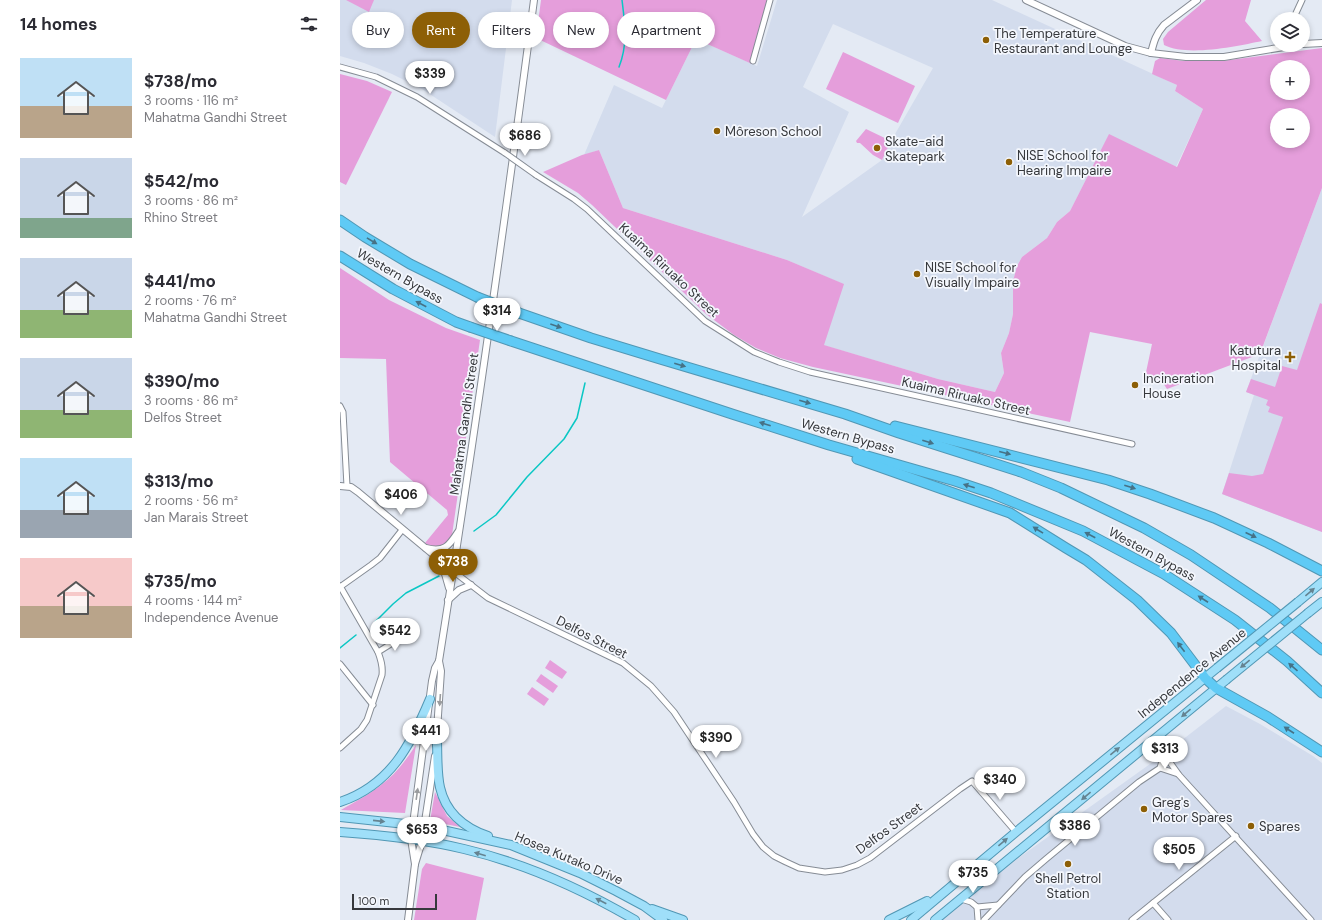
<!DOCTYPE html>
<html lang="en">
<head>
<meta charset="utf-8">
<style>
	body { margin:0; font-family:"DM Sans",sans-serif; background:#f7f7f7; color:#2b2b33; height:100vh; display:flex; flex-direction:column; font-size:15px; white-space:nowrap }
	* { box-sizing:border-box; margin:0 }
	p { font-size:13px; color:#7c7c81 }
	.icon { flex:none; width:22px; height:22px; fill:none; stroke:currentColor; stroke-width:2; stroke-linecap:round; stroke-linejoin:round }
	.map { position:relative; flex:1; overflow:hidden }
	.drawer { display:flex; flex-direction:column; background:#fff; width:340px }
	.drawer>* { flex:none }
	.guide { position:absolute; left:12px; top:12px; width:380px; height:36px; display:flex; gap:8px }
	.controls { position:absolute; left:930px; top:12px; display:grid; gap:8px }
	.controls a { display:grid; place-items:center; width:40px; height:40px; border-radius:50%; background:#fff; box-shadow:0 2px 6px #0003; font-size:20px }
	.scale { position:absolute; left:12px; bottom:10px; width:85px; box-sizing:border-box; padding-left:4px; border:2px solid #36383c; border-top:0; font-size:11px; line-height:14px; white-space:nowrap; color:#36383c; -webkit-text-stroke:3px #f4f7fd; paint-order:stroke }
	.price { position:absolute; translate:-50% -34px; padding:0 9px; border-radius:14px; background:#fff; color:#222; font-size:13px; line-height:26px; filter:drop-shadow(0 1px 2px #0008) }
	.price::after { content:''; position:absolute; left:50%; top:24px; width:12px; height:9px; margin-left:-6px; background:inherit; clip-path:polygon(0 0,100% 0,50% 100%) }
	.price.current { background:#8d5f06; color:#fff }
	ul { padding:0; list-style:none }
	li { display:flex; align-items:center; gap:12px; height:100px; padding:0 20px }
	li span { display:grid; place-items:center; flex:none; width:112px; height:80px; border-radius:0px; color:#555 }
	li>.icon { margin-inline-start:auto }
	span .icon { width:48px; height:48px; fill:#fffc; stroke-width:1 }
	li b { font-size:17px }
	h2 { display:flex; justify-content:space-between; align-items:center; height:48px; padding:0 20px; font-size:17px }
	.pill { padding:0 14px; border-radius:18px; background:#fff; box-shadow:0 2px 6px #0003; font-size:14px; line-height:36px }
	.pill.current { background:#8d5f06; color:#fff }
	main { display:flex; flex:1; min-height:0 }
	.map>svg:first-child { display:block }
	.built { fill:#d3dced; fill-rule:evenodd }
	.green { fill:#e59edb; fill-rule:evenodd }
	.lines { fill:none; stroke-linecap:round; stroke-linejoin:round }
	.stream { stroke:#0ac7c4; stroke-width:1.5 }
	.minor-casing { stroke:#868c95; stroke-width:7 }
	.tertiary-casing { stroke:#868c95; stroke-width:8 }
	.primary-casing { stroke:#5197b4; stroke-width:10 }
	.motorway-casing { stroke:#5197b4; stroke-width:11 }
	.minor { stroke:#fff; stroke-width:5 }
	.tertiary { stroke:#fff; stroke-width:6 }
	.primary { stroke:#9fdff9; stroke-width:8 }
	.motorway { stroke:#5fcaf5; stroke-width:9 }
	.minor-bridge-casing { stroke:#868c95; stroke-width:7; stroke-linecap:butt }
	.primary-bridge-casing { stroke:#5197b4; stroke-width:10; stroke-linecap:butt }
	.motorway-bridge-casing { stroke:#5197b4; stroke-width:11; stroke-linecap:butt }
	.minor-bridge { stroke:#fff; stroke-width:5 }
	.primary-bridge { stroke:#9fdff9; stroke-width:8 }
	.motorway-bridge { stroke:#5fcaf5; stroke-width:9 }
	.oneway { fill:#467286 }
	.oneway2 { fill:#658391 }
	.oneway3 { fill:#9a9c9e }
	.poi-dot { fill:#8d5f06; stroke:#f4f7fd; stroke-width:1.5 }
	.labels { text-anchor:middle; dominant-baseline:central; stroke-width:3.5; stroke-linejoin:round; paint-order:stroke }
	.poi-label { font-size:13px; fill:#36383c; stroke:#f4f7fd; text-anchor:start }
	.street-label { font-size:13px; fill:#36383c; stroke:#f4f7fd }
</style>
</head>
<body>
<main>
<section class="drawer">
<h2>14 homes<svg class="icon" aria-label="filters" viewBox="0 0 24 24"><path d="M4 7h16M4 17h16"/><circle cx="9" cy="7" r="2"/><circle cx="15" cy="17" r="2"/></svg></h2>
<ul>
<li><span style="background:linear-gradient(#bfe0f5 60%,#b9a48a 0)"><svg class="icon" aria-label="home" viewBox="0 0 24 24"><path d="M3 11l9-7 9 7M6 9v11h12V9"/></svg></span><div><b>$738/mo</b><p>3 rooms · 116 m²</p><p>Mahatma Gandhi Street</p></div></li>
<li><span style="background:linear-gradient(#c9d6e8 75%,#7fa58c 0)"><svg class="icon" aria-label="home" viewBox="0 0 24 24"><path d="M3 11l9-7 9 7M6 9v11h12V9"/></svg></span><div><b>$542/mo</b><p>3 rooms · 86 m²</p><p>Rhino Street</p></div></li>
<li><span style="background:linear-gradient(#c9d6e8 65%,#8fb573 0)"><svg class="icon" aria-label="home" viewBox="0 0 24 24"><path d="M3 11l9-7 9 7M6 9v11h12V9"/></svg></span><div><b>$441/mo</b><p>2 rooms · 76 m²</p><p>Mahatma Gandhi Street</p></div></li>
<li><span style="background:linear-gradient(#c9d6e8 65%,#8fb573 0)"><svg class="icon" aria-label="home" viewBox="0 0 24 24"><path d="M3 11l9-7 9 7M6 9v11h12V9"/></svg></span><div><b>$390/mo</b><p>3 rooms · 86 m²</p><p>Delfos Street</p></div></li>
<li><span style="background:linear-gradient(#bfe0f5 65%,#9aa5b1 0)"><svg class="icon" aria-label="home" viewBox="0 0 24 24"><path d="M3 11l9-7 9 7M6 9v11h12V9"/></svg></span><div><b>$313/mo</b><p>2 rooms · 56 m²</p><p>Jan Marais Street</p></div></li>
<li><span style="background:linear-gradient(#f6c9c9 60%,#b9a48a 0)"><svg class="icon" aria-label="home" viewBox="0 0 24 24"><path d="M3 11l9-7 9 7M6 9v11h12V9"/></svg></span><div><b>$735/mo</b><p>4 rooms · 144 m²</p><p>Independence Avenue</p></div></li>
</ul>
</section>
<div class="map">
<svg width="982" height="920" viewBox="0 0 982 920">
	<rect width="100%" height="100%" fill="#e4eaf4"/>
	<!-- built -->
	<g class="built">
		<polygon points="0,0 172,0 155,137 82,89 52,74 24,63 0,56"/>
		<path d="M437,0h215l185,85 -2,6 28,18 -27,58 -67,-32 -39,76 -13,11 -10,16 -25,19 -5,9 -4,15v33l-4,19 -8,20 3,20 -9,19 -57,-13 -115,-34 20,-61 -56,-24 -164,-52 -24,-58 -15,5 30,-70 48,23 34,-69 61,27zM493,24l100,44 -42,73 -9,19 -80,57 47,-105 -46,-25z"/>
		<polygon points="982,188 982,532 882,494 914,395 906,392"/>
		<polygon points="886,706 920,724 973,756 982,763 982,920 595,920 621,899 824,754"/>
	</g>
	<!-- green -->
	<g class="green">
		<polygon points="6,0 34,0 29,12"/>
		<polygon points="201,0 430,0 412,64 356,39 326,100 196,38"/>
		<path d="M866,0h45l-6,21 17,20c-24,5 -75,16 -98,4l-1,-6 5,-7z"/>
		<path d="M982,48v140l-62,166 -93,35 -6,-9 -16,-3 7,-33 -62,-12 -20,90 -257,-55 -33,-9 -24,-10 -22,-13 -28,-21 -114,-109 -14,-12 -35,-21 39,-17 17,-5 24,58 164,52 57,24 -20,61 114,34 57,13 9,-19 -3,-20 8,-20 4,-19v-33l4,-15 5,-9 25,-19 10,-16 13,-11 39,-77 68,33 26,-58 -28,-18 2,-6 -25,-11 3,-13 5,-3 24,3h38zM937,67h26v26h-26zM937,115h26v26h-26z"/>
		<polygon points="503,52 575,86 558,123 486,89"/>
		<polygon points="0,74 27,81 52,92 6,185 0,182"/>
		<polygon points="526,129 551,141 542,160 533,155 520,143 517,143 516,141"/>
		<path d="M0,268l49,32 57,28 34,12 -28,195c-4,12 -17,15 -27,8l23,-28 -1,-5 -57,-48 -4,-103 -46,-1z"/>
		<polygon points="980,303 982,304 982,532 882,494 889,473 912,476 923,474 943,417 928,412 930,407 926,405 928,400 906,392 911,379 935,387 942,366 957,370"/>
		<polygon points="210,660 227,672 222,679 205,668"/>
		<polygon points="201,674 218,686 213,693 196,681"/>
		<polygon points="192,687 209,699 204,706 187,694"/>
		<path d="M76,745l-11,68 -64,-3c13,-8 28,-15 40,-25 15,-11 25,-25 35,-40z"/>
		<polygon points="95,792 107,816 120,827 90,821"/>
		<polygon points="86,863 144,878 136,920 74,920 82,869"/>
	</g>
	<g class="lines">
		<!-- stream -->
		<g class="stream">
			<path d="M279,67c9,-23 6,-43 3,-67"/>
			<polyline points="134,531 156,515 187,477 224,439 237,418 245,383"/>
			<polyline points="35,622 53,604 66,593 99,576"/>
			<polyline points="0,648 16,635"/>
		</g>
		<defs>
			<g id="minor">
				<polyline points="954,19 956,13 962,0"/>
				<polyline points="413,61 430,0"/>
				<polyline points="0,67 36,77 77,97 165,153"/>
				<polyline points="196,175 234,199 247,209 365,321 414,352 439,362 470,372 792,444"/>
				<polyline points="0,406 3,412 7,486"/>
				<polyline points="113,571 148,598 283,663 311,686 334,712 394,802 413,834 423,847 434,856 446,862 459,868 485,872 502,870 517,865 530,858 620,789 632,781 676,832"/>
				<path d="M0,586l38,66c3,8 5,14 4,23l-15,45 -6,9 -21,19"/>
				<polyline points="0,587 31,565 40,558 62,530"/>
				<polyline points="38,652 62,637"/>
				<polyline points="0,664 33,705"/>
				<polyline points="819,735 824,754 839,775 971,920"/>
				<polyline points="820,768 838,774"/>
				<polyline points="621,899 631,902 637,907 658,905"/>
				<polyline points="813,903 828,920"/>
				<polyline points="637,907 638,920"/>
				<polyline points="644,920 685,877 706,859 799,782 820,768 824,754"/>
				<polyline points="792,920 896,836"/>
			</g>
			<g id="tertiary">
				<polyline points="686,0 785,46 811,53 846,57 884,57 956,45"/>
				<polyline points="963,44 982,43"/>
				<path d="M811,53c3,-12 5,-19 13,-28l33,-25"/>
				<polyline points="0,486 11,487 18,492 113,571"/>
				<path d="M86,548c18,5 23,-2 32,-16"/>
				<polyline points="97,559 105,574 109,588"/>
				<polyline points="108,600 119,590 131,585"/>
				<polyline points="96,745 101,671 99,661"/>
				<path d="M75,864l-4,-25 21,-158 3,-13 4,-7c35,-220 66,-440 95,-661"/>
				<polyline points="68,920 75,864 82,841 95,756"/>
			</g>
			<g id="primary">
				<polyline points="958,602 982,582"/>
				<polyline points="968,613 982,602"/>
				<path d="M97,742c1,28 -2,54 19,75 9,9 20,15 32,19"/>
				<path d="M0,802c51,-17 71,-58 90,-103"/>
				<polyline points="0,817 84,826 171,845 240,873 276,891 304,906 323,920"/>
				<path d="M0,832c42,3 83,7 124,17 60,14 118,40 171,71"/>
				<polyline points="312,909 343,920"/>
				<polyline points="549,920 587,901"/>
				<polyline points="571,920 676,832 877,668"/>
				<polyline points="595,920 886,680"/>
			</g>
			<g id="motorway">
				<polyline points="0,220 25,237 70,264 137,297"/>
				<polyline points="0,256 53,289 116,322 130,327"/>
				<polyline points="179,313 251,338 320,359 505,414 559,433 681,472 721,488 804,528 851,555 930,608 982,650"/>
				<polyline points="171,341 392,414 489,445 615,481 651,493 743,531 824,574 895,620 947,661 982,693"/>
				<polyline points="555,426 768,480 810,494 874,518 928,543 982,571"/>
				<polyline points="517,459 670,513 726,548 746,560 797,600 831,633 865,678 876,688 928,717 982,752"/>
			</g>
		</defs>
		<!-- minor casing -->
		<use href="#minor" class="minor-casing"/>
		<!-- tertiary casing -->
		<use href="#tertiary" class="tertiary-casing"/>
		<!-- primary casing -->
		<use href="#primary" class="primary-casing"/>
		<!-- motorway casing -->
		<use href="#motorway" class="motorway-casing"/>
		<!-- minor -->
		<use href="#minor" class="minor"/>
		<!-- tertiary -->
		<use href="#tertiary" class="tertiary"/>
		<!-- primary -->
		<use href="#primary" class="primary"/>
		<!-- motorway -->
		<use href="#motorway" class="motorway"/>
		<defs>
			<polyline id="minor-bridge" points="165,153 196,175"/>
			<g id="primary-bridge">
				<polyline points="877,668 958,602"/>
				<polyline points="886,680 968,613"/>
			</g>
			<g id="motorway-bridge">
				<polyline points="137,297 179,313"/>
				<polyline points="130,327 171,341"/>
			</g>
		</defs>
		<!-- minor-bridge casing -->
		<use href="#minor-bridge" class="minor-bridge-casing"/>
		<!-- primary-bridge casing -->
		<use href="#primary-bridge" class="primary-bridge-casing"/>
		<!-- motorway-bridge casing -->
		<use href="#motorway-bridge" class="motorway-bridge-casing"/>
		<!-- minor-bridge -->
		<use href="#minor-bridge" class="minor-bridge"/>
		<!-- primary-bridge -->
		<use href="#primary-bridge" class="primary-bridge"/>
		<!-- motorway-bridge -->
		<use href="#motorway-bridge" class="motorway-bridge"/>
	</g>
	<!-- one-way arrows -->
	<defs><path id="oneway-solid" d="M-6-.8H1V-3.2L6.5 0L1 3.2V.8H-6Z"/></defs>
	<g class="oneway">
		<use href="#oneway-solid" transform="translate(32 241) rotate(31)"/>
		<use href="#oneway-solid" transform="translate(81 304) rotate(-152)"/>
		<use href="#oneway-solid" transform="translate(216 326) rotate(19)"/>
		<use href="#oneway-solid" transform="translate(340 365) rotate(16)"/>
		<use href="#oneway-solid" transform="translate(465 402) rotate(16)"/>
		<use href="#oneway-solid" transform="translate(425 424) rotate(-162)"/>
		<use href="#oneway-solid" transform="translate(588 442) rotate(18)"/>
		<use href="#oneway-solid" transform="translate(665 453) rotate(14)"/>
		<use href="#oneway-solid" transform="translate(629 486) rotate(-162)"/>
		<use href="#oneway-solid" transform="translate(790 487) rotate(18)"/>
		<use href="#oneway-solid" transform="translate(698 530) rotate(-148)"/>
		<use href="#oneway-solid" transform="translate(750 535) rotate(-152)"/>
		<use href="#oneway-solid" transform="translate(911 535) rotate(25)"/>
		<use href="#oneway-solid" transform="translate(863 599) rotate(-147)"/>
		<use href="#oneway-solid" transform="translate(841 647) rotate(-127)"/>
		<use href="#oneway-solid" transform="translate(953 667) rotate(-139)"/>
		<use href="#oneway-solid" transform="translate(949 730) rotate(-147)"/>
	</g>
	<g class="oneway2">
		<use href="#oneway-solid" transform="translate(970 592) rotate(-40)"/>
		<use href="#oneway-solid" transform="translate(905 664) rotate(141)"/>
		<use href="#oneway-solid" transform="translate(846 713) rotate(140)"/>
		<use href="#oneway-solid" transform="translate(775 751) rotate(-39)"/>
		<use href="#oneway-solid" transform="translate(746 796) rotate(140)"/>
		<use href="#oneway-solid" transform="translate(39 821) rotate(6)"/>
		<use href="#oneway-solid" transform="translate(663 842) rotate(-40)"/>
		<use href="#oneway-solid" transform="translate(140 854) rotate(-164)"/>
		<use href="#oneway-solid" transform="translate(261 901) rotate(-153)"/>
	</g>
	<g class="oneway3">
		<use href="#oneway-solid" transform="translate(100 700) rotate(94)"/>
		<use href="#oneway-solid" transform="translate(77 794) rotate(-82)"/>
	</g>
	<!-- markers -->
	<g class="poi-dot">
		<circle cx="646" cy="40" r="4"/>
		<circle cx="377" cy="131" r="4"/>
		<circle cx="537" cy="148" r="4"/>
		<circle cx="669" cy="162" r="4"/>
		<circle cx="577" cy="274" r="4"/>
		<path d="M948 351h4v4h4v4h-4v4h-4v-4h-4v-4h4z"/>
		<circle cx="795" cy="385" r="4"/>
		<circle cx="804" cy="809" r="4"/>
		<circle cx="911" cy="826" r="4"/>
		<circle cx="728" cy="864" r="4"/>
	</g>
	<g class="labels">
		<!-- poi labels -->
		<g class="poi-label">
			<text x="654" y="33">The Temperature<tspan x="654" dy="15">Restaurant and Lounge</tspan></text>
			<text x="385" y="131">Môreson School</text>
			<text x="545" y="141">Skate-aid<tspan x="545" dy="15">Skatepark</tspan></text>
			<text x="677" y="155">NISE School for<tspan x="677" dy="15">Hearing Impaire</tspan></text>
			<text x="585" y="267">NISE School for<tspan x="585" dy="15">Visually Impaire</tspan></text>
			<text x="941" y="350" text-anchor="end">Katutura<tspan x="941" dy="15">Hospital</tspan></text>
			<text x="803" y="378">Incineration<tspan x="803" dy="15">House</tspan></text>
			<text x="812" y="802">Greg's<tspan x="812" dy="15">Motor Spares</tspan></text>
			<text x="919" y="826">Spares</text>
			<text x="728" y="878" text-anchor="middle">Shell Petrol<tspan x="728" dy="15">Station</tspan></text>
		</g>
		<!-- street labels -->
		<g class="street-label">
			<text transform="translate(329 270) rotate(43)">Kuaima Riruako Street</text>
			<text transform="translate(60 276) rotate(30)">Western Bypass</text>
			<text transform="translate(626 396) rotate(13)">Kuaima Riruako Street</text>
			<text transform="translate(124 424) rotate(-82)">Mahatma Gandhi Street</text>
			<text transform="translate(508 436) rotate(16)">Western Bypass</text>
			<text transform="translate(812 554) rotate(29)">Western Bypass</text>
			<text transform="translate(252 637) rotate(27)">Delfos Street</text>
			<text transform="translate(852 673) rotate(-39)">Independence Avenue</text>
			<text transform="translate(549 828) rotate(-36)">Delfos Street</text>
			<text transform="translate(229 858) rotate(23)">Hosea Kutako Drive</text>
		</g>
	</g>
</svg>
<div class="controls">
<a><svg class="icon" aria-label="layers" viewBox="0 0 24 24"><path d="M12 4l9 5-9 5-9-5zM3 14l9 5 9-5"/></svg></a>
<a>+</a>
<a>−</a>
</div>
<div class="scale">100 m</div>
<b class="price" style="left:90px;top:95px">$339</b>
<b class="price" style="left:185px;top:157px">$686</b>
<b class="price" style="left:157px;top:332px">$314</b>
<b class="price" style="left:61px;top:516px">$406</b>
<b class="price current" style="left:113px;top:583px">$738</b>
<b class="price" style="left:55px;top:652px">$542</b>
<b class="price" style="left:86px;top:752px">$441</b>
<b class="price" style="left:376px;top:759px">$390</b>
<b class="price" style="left:825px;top:770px">$313</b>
<b class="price" style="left:660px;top:801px">$340</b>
<b class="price" style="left:735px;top:847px">$386</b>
<b class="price" style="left:82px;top:851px">$653</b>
<b class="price" style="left:839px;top:871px">$505</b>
<b class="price" style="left:633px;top:894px">$735</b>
<div class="guide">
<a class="pill">Buy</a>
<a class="pill current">Rent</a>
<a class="pill">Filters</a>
<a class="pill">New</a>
<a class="pill">Apartment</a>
</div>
</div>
</main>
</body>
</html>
